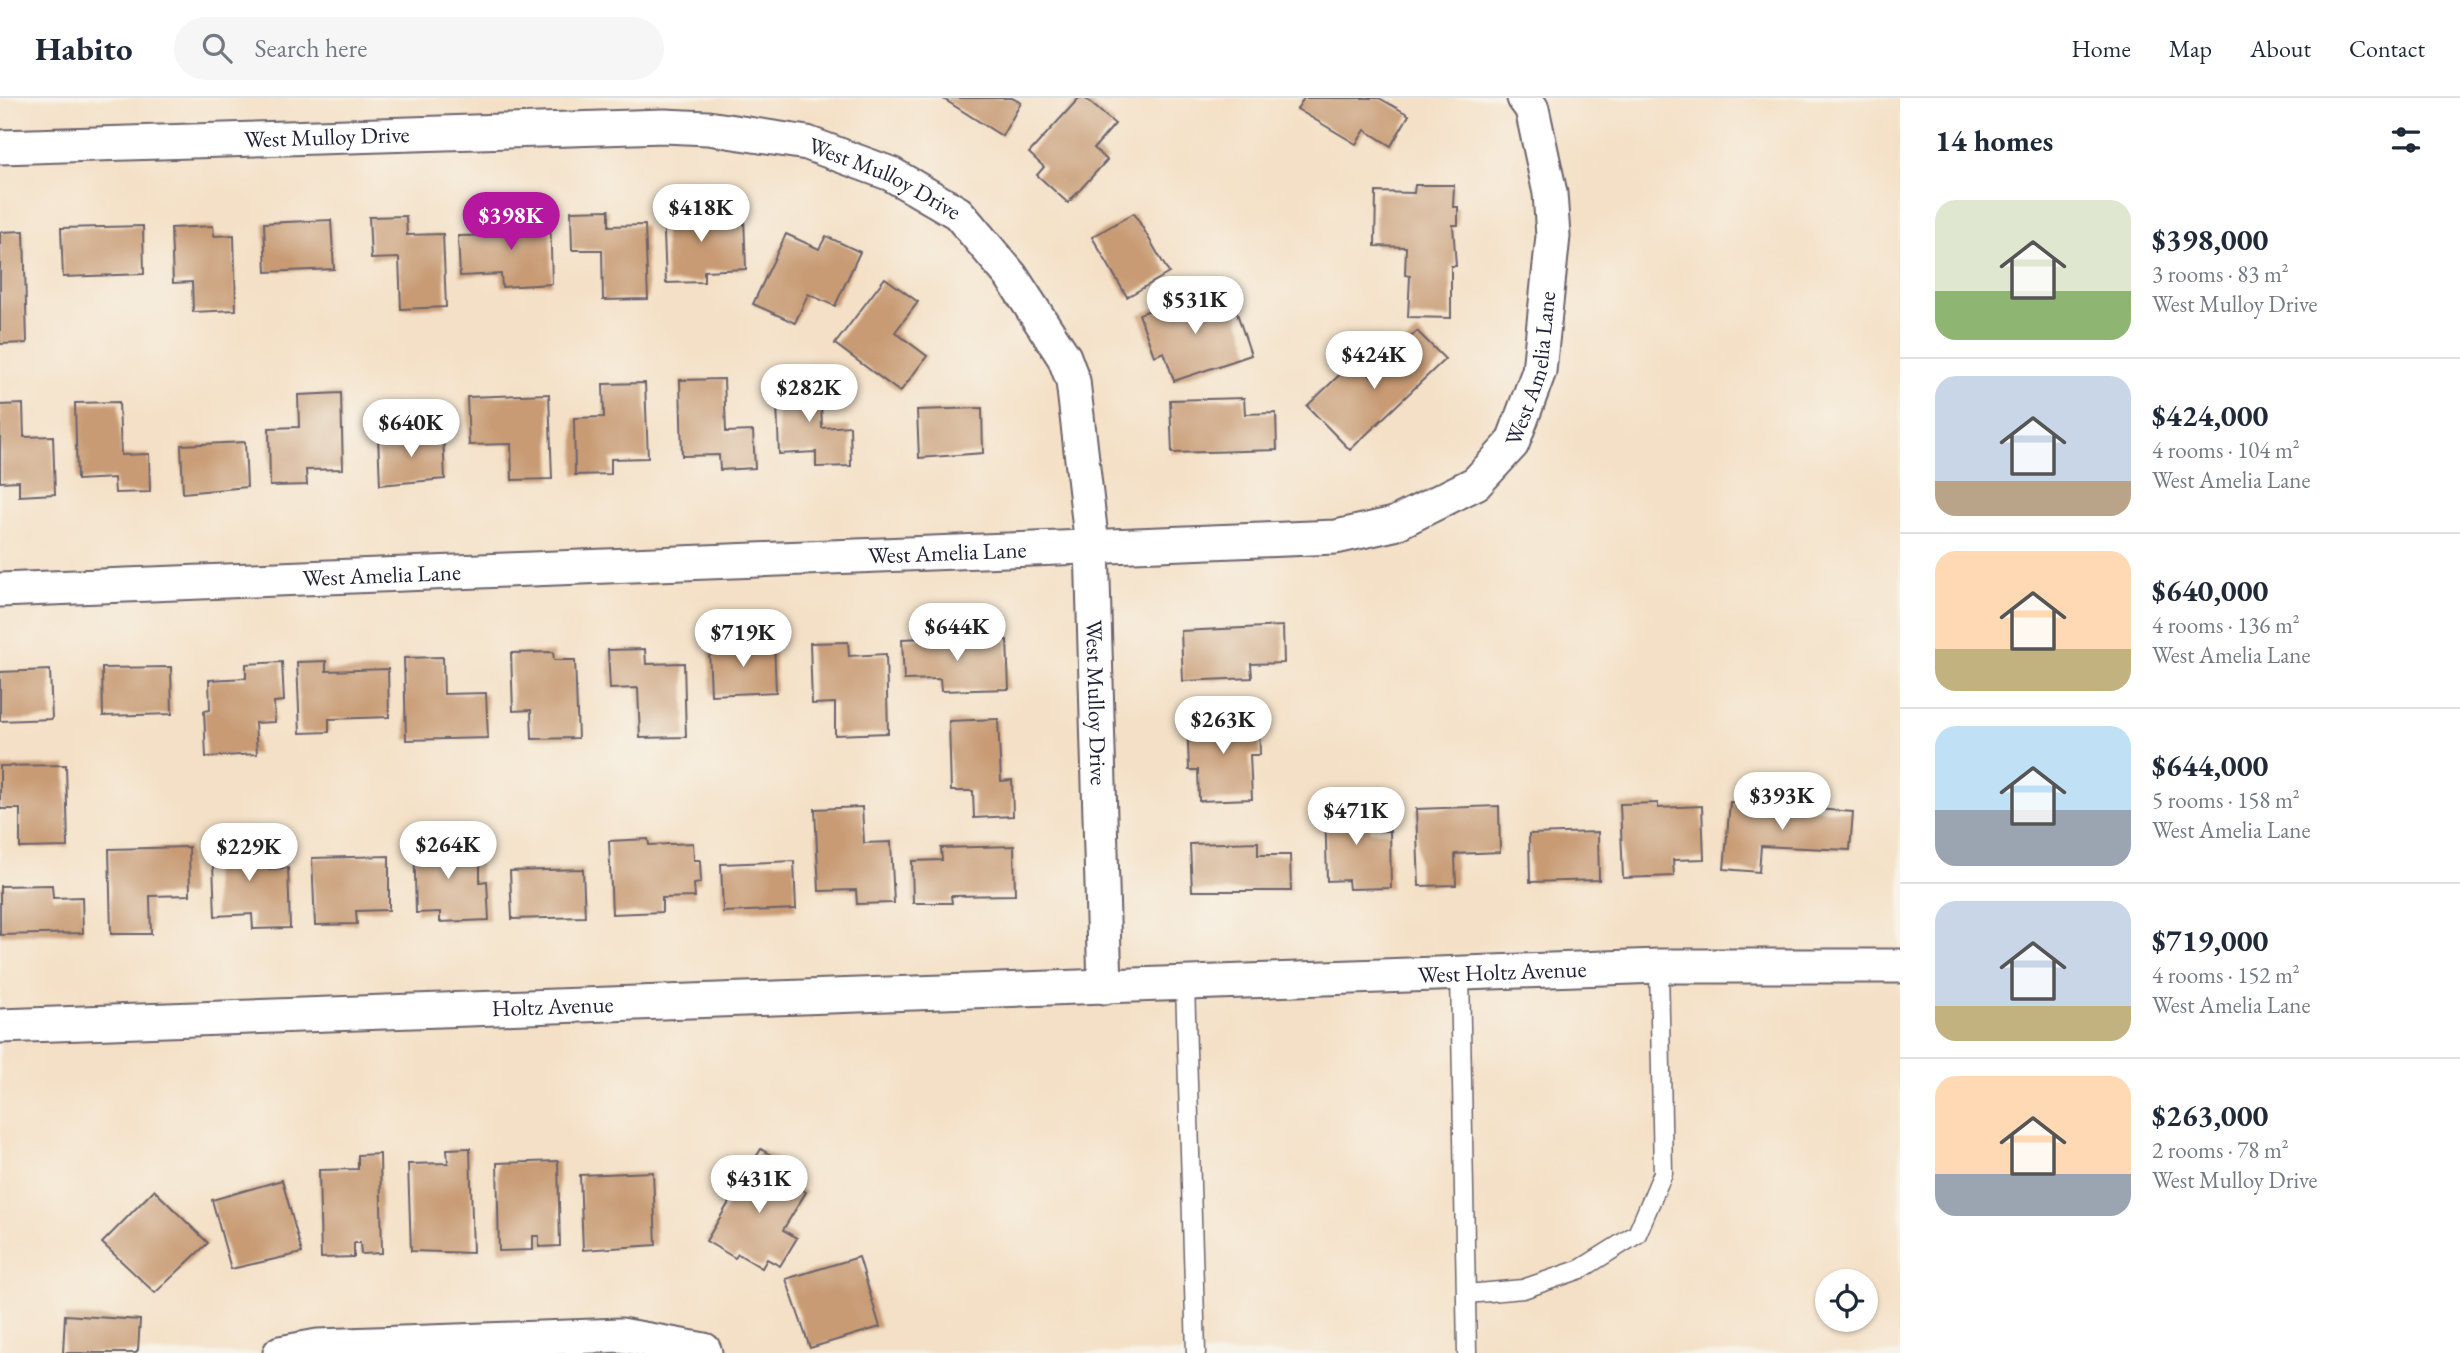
<!DOCTYPE html>
<html lang="en">
<head>
<meta charset="utf-8">
<style>
	body { margin:0; font-family:"EB Garamond",serif; background:#f6f6f7; color:#1f2937; height:100vh; display:flex; flex-direction:column; font-size:26px; white-space:nowrap }
	* { box-sizing:border-box; margin:0 }
	p { font-size:23px; color:#747a83 }
	.icon { flex:none; width:38px; height:38px; fill:none; stroke:currentColor; stroke-width:2; stroke-linecap:round; stroke-linejoin:round }
	.map { position:relative; flex:1; overflow:hidden }
	.sheet { display:flex; flex-direction:column; background:#fff; width:560px }
	.sheet>* { flex:none }
	.buttons { position:absolute; left:1815px; top:1171px; display:grid; gap:14px }
	.buttons a { display:grid; place-items:center; width:63px; height:63px; border-radius:50%; background:#fff; box-shadow:0 2px 5px #0004; font-size:35px }
	.price { position:absolute; translate:-50% -60px; padding:0 16px; border-radius:24px; background:#fff; color:#222; font-size:23px; line-height:46px; filter:drop-shadow(0 2px 4px #0008) }
	.price::after { content:''; position:absolute; left:50%; top:42px; width:21px; height:16px; margin-left:-10px; background:inherit; clip-path:polygon(0 0,100% 0,50% 100%) }
	.price.selected { background:#b5179e; color:#fff }
	ul { padding:0; list-style:none }
	li { display:flex; align-items:center; gap:21px; height:175px; padding:0 35px }
	li+li { border-top:2px solid #e0e1e3 }
	li span { display:grid; place-items:center; flex:none; width:196px; height:140px; border-radius:21px; color:#555 }
	li>.icon { margin-inline-start:auto }
	span .icon { width:84px; height:84px; fill:#fffc; stroke-width:1 }
	li b { font-size:30px }
	h2 { display:flex; justify-content:space-between; align-items:center; height:84px; padding:0 35px; font-size:30px }
	header { display:flex; align-items:center; gap:42px; box-sizing:border-box; height:98px; padding:0 35px; background:#fff; border-bottom:2px solid #e0e1e3 }
	header strong { font-size:33px }
	nav { display:flex; gap:38px; margin-inline-start:auto; font-size:24px }
	.search { width:490px; height:63px; background:#f6f6f7; display:flex; align-items:center; gap:18px; box-sizing:border-box; padding:0 24px; border-radius:38px; color:#747a83; font-size:26px }
	main { display:flex; flex:1; min-height:0 }
	.map>svg:first-child { display:block }
	.building { fill:#c89b75 }
	.lines { fill:none; stroke-linecap:round; stroke-linejoin:round }
	.service-casing { stroke:#6c646c; stroke-width:21 }
	.minor-casing { stroke:#6c646c; stroke-width:37 }
	.service { stroke:#fff; stroke-width:18 }
	.minor { stroke:#fff; stroke-width:33 }
	.labels { text-anchor:middle; dominant-baseline:central; stroke-width:6; stroke-linejoin:round; paint-order:stroke }
	.street-label { font-size:23px; fill:#22223b; stroke:#f7f3e8 }
</style>
</head>
<body>
<header>
<strong>Habito</strong>
<div class="search"><svg class="icon" aria-label="search" viewBox="0 0 24 24"><circle cx="10" cy="10" r="6"/><path d="M15 15l6 6"/></svg>Search here</div>
<nav><a>Home</a><a>Map</a><a>About</a><a>Contact</a></nav>
</header>
<main>
<div class="map">
<svg width="1900" height="1255" viewBox="0 0 1900 1255">
	<rect width="100%" height="100%" fill="#f7f3e8"/>
	<filter id="ink" filterUnits="userSpaceOnUse"><feTurbulence type="fractalNoise" baseFrequency=".0143" numOctaves="2"/><feDisplacementMap in="SourceGraphic" scale="14" xChannelSelector="R" yChannelSelector="G"/><feConvolveMatrix kernelMatrix="1 2 1 2 8 2 1 2 1" color-interpolation-filters="sRGB"/></filter>
	<filter id="wash" filterUnits="userSpaceOnUse"><feTurbulence type="fractalNoise" baseFrequency=".00686" numOctaves="4" result="noise"/><feDisplacementMap in="SourceGraphic" scale="28" xChannelSelector="R" yChannelSelector="G"/><feGaussianBlur stdDeviation="1.57" result="paint"/><feColorMatrix in="noise" values="0 0 0 0 0 0 0 0 0 0 0 0 0 0 0 0 0 1.4 0 .05"/><feComposite in="paint" operator="in"/></filter>
	<g filter="url(#wash)">
		<rect width="100%" height="100%" fill="#f4e0c6"/>
		<g id="blocks">
			<!-- building -->
			<g class="building">
				<polygon points="942,0 1012,0 1021,5 1002,38"/>
				<polygon points="1079,0 1085,0 1115,26 1094,50 1107,62 1068,105 1037,77 1044,69 1029,55"/>
				<polygon points="1304,0 1379,0 1409,17 1391,48 1365,32 1356,46 1297,11"/>
				<polygon points="1415,87 1454,87 1453,109 1458,109 1458,127 1453,127 1456,168 1451,168 1451,220 1408,219 1410,178 1405,177 1406,149 1375,148 1376,94 1414,95"/>
				<polygon points="712,109 712,121 744,120 746,171 704,173 704,184 666,185 663,111"/>
				<polygon points="609,112 609,128 645,127 648,201 603,202 602,152 572,152 571,113"/>
				<polygon points="1134,115 1169,175 1127,199 1092,139"/>
				<polygon points="550,116 552,186 502,189 501,176 460,178 458,138 502,137 501,118"/>
				<polygon points="406,118 407,137 443,136 446,209 401,211 399,160 371,161 369,119"/>
				<polygon points="331,122 334,171 266,174 264,125"/>
				<polygon points="143,128 144,176 63,179 61,130"/>
				<polygon points="213,128 214,138 234,137 236,212 193,214 192,184 173,185 171,130"/>
				<polygon points="24,133 27,245 0,246 0,134"/>
				<polygon points="786,136 819,151 826,138 860,154 835,208 808,196 795,225 753,206"/>
				<polygon points="885,180 918,204 895,234 927,258 900,294 835,246"/>
				<polygon points="1196,196 1203,216 1234,206 1251,257 1174,283 1164,254 1154,258 1139,216"/>
				<polygon points="1417,233 1445,261 1350,352 1307,308 1356,261 1371,278"/>
				<polygon points="820,278 822,330 850,328 851,368 816,369 816,354 779,356 776,280"/>
				<polygon points="724,281 726,334 753,333 755,370 720,372 719,357 682,358 680,282"/>
				<polygon points="645,285 648,360 611,361 611,376 575,377 574,320 604,319 603,286"/>
				<polygon points="341,295 343,371 306,372 307,387 270,388 269,330 299,329 298,297"/>
				<polygon points="549,296 552,381 512,382 511,346 469,347 467,299"/>
				<polygon points="1244,300 1245,316 1276,315 1277,352 1172,355 1170,302"/>
				<polygon points="119,304 121,357 149,356 150,394 115,395 114,380 77,382 75,305"/>
				<polygon points="23,306 24,339 53,338 55,396 19,398 19,383 0,384 0,307"/>
				<polygon points="982,310 983,355 919,360 917,312"/>
				<polygon points="443,336 445,381 380,387 378,338"/>
				<polygon points="245,344 247,389 183,395 181,347"/>
				<polygon points="1283,528 1284,565 1251,566 1252,580 1183,583 1181,533"/>
				<polygon points="947,539 947,544 1007,542 1009,591 941,593 940,581 904,582 902,541"/>
				<polygon points="774,544 776,594 711,597 709,550"/>
				<polygon points="848,544 849,558 886,556 888,635 835,637 835,605 812,606 810,545"/>
				<polygon points="645,551 646,566 684,565 686,639 640,640 638,590 610,591 608,552"/>
				<polygon points="553,554 554,562 575,562 578,640 532,641 531,612 513,613 511,555"/>
				<polygon points="443,559 444,596 486,595 488,640 406,642 404,560"/>
				<polygon points="326,563 326,573 388,571 389,619 329,621 329,634 300,635 297,564"/>
				<polygon points="282,564 284,603 274,604 275,624 255,625 257,656 206,659 204,613 210,612 209,582 246,580 246,566"/>
				<polygon points="171,569 172,616 103,618 102,570"/>
				<polygon points="50,572 52,621 0,623 0,574"/>
				<polygon points="1259,619 1260,657 1250,657 1252,701 1199,703 1198,672 1189,672 1187,621"/>
				<polygon points="998,621 1001,683 1012,682 1013,718 974,720 973,693 951,693 949,623"/>
				<polygon points="66,667 68,749 20,750 20,711 0,711 0,668"/>
				<polygon points="1369,704 1370,733 1390,733 1391,790 1349,791 1348,782 1327,783 1325,705"/>
				<polygon points="1730,704 1853,714 1850,752 1761,748 1759,774 1724,771"/>
				<polygon points="1658,705 1658,710 1702,708 1704,761 1673,762 1674,778 1623,780 1620,706"/>
				<polygon points="1499,708 1500,754 1455,756 1456,787 1419,788 1416,711"/>
				<polygon points="862,709 864,745 891,744 894,805 857,806 856,792 819,793 815,711"/>
				<polygon points="1598,734 1599,782 1530,784 1529,736"/>
				<polygon points="461,736 462,766 480,765 480,784 487,783 489,822 440,824 440,814 416,815 414,738"/>
				<polygon points="263,738 265,771 288,770 290,830 253,831 252,816 215,818 212,740"/>
				<polygon points="648,741 649,747 693,745 694,762 700,762 701,785 694,786 695,799 662,800 662,814 612,816 609,743"/>
				<polygon points="1258,744 1258,757 1290,757 1291,793 1192,793 1190,746"/>
				<polygon points="1014,748 1015,797 951,798 952,805 913,805 912,763 942,762 941,750"/>
				<polygon points="189,749 190,797 150,798 151,836 111,836 109,751"/>
				<polygon points="389,758 389,812 356,813 357,826 315,827 312,760"/>
				<polygon points="794,763 796,811 723,814 721,766"/>
				<polygon points="583,771 585,819 512,821 510,773"/>
				<polygon points="52,787 53,800 82,799 83,835 0,837 0,788"/>
				<polygon points="470,1050 473,1155 411,1153 408,1066 448,1065 447,1051"/>
				<polygon points="761,1051 779,1062 772,1073 806,1094 783,1132 797,1140 780,1168 767,1161 762,1170 738,1156 735,1160 706,1143"/>
				<polygon points="380,1056 382,1155 361,1156 360,1145 354,1145 354,1159 321,1160 319,1072 358,1071 358,1057"/>
				<polygon points="558,1063 560,1148 539,1149 539,1138 533,1138 533,1152 499,1153 497,1065"/>
				<polygon points="653,1074 656,1147 583,1152 580,1077"/>
				<polygon points="282,1082 302,1155 231,1171 212,1102"/>
				<polygon points="154,1092 208,1145 155,1195 102,1145"/>
				<polygon points="859,1159 880,1229 810,1250 786,1181"/>
				<polygon points="65,1217 140,1222 138,1252 136,1255 63,1255"/>
			</g>
		</g>
	</g>
	<g filter="url(#ink)">
		<use href="#blocks" fill-opacity="0" stroke="#6c646c" stroke-width="2"/>
		<g class="lines">
			<defs>
				<g id="service">
					<polyline points="1460,875 1467,1255"/>
					<polyline points="1185,885 1196,1255"/>
					<polyline points="1467,1196 1523,1191 1581,1171 1637,1136 1663,1075 1659,868"/>
				</g>
				<g id="minor">
					<path id="s1" d="M0,49l664,-21 44,2 99,15 84,31 67,39 53,63 53,81 9,24 19,165 13,441"/>
					<path id="s2" d="M0,492l1336,-53 58,-13 82,-41 36,-39 27,-73 14,-135 -3,-43 -18,-84 -8,-11"/>
					<path id="s3" d="M0,928l1659,-60h241"/>
					<polyline points="280,1255 318,1248 621,1237 704,1252 705,1255"/>
				</g>
			</defs>
			<!-- service casing -->
			<use href="#service" class="service-casing"/>
			<!-- minor casing -->
			<use href="#minor" class="minor-casing"/>
			<!-- service -->
			<use href="#service" class="service"/>
			<!-- minor -->
			<use href="#minor" class="minor"/>
		</g>
	</g>
	<g class="labels">
		<!-- street labels -->
		<g class="street-label">
			<text stroke="none"><textPath href="#s1" startOffset="327">West Mulloy Drive</textPath></text>
			<text stroke="none"><textPath href="#s1" startOffset="894">West Mulloy Drive</textPath></text>
			<text stroke="none"><textPath href="#s2" startOffset="1620">West Amelia Lane</textPath></text>
			<text stroke="none"><textPath href="#s2" startOffset="948">West Amelia Lane</textPath></text>
			<text stroke="none"><textPath href="#s2" startOffset="382">West Amelia Lane</textPath></text>
			<text stroke="none"><textPath href="#s1" startOffset="1503">West Mulloy Drive</textPath></text>
			<text stroke="none"><textPath href="#s3" startOffset="1503">West Holtz Avenue</textPath></text>
			<text stroke="none"><textPath href="#s3" startOffset="553">Holtz Avenue</textPath></text>
		</g>
	</g>
</svg>
<div class="buttons">
<a><svg class="icon" aria-label="locate" viewBox="0 0 24 24"><circle cx="12" cy="12" r="6"/><path d="M12 2v4M12 18v4M2 12h4M18 12h4"/></svg></a>
</div>
<b class="price" style="left:701px;top:146px">$418K</b>
<b class="price selected" style="left:511px;top:154px">$398K</b>
<b class="price" style="left:1195px;top:238px">$531K</b>
<b class="price" style="left:1374px;top:293px">$424K</b>
<b class="price" style="left:809px;top:326px">$282K</b>
<b class="price" style="left:411px;top:361px">$640K</b>
<b class="price" style="left:957px;top:565px">$644K</b>
<b class="price" style="left:743px;top:571px">$719K</b>
<b class="price" style="left:1223px;top:658px">$263K</b>
<b class="price" style="left:1782px;top:734px">$393K</b>
<b class="price" style="left:1356px;top:749px">$471K</b>
<b class="price" style="left:448px;top:783px">$264K</b>
<b class="price" style="left:249px;top:785px">$229K</b>
<b class="price" style="left:759px;top:1117px">$431K</b>
</div>
<section class="sheet">
<h2>14 homes<svg class="icon" aria-label="filters" viewBox="0 0 24 24"><path d="M4 7h16M4 17h16"/><circle cx="9" cy="7" r="2"/><circle cx="15" cy="17" r="2"/></svg></h2>
<ul>
<li><span style="background:linear-gradient(#dfe7d0 65%,#8fb573 0)"><svg class="icon" aria-label="home" viewBox="0 0 24 24"><path d="M3 11l9-7 9 7M6 9v11h12V9"/></svg></span><div><b>$398,000</b><p>3 rooms · 83 m²</p><p>West Mulloy Drive</p></div></li>
<li><span style="background:linear-gradient(#c9d6e8 75%,#b9a48a 0)"><svg class="icon" aria-label="home" viewBox="0 0 24 24"><path d="M3 11l9-7 9 7M6 9v11h12V9"/></svg></span><div><b>$424,000</b><p>4 rooms · 104 m²</p><p>West Amelia Lane</p></div></li>
<li><span style="background:linear-gradient(#ffd9b3 70%,#c2b280 0)"><svg class="icon" aria-label="home" viewBox="0 0 24 24"><path d="M3 11l9-7 9 7M6 9v11h12V9"/></svg></span><div><b>$640,000</b><p>4 rooms · 136 m²</p><p>West Amelia Lane</p></div></li>
<li><span style="background:linear-gradient(#bfe0f5 60%,#9aa5b1 0)"><svg class="icon" aria-label="home" viewBox="0 0 24 24"><path d="M3 11l9-7 9 7M6 9v11h12V9"/></svg></span><div><b>$644,000</b><p>5 rooms · 158 m²</p><p>West Amelia Lane</p></div></li>
<li><span style="background:linear-gradient(#c9d6e8 75%,#c2b280 0)"><svg class="icon" aria-label="home" viewBox="0 0 24 24"><path d="M3 11l9-7 9 7M6 9v11h12V9"/></svg></span><div><b>$719,000</b><p>4 rooms · 152 m²</p><p>West Amelia Lane</p></div></li>
<li><span style="background:linear-gradient(#ffd9b3 70%,#9aa5b1 0)"><svg class="icon" aria-label="home" viewBox="0 0 24 24"><path d="M3 11l9-7 9 7M6 9v11h12V9"/></svg></span><div><b>$263,000</b><p>2 rooms · 78 m²</p><p>West Mulloy Drive</p></div></li>
</ul>
</section>
</main>
</body>
</html>
